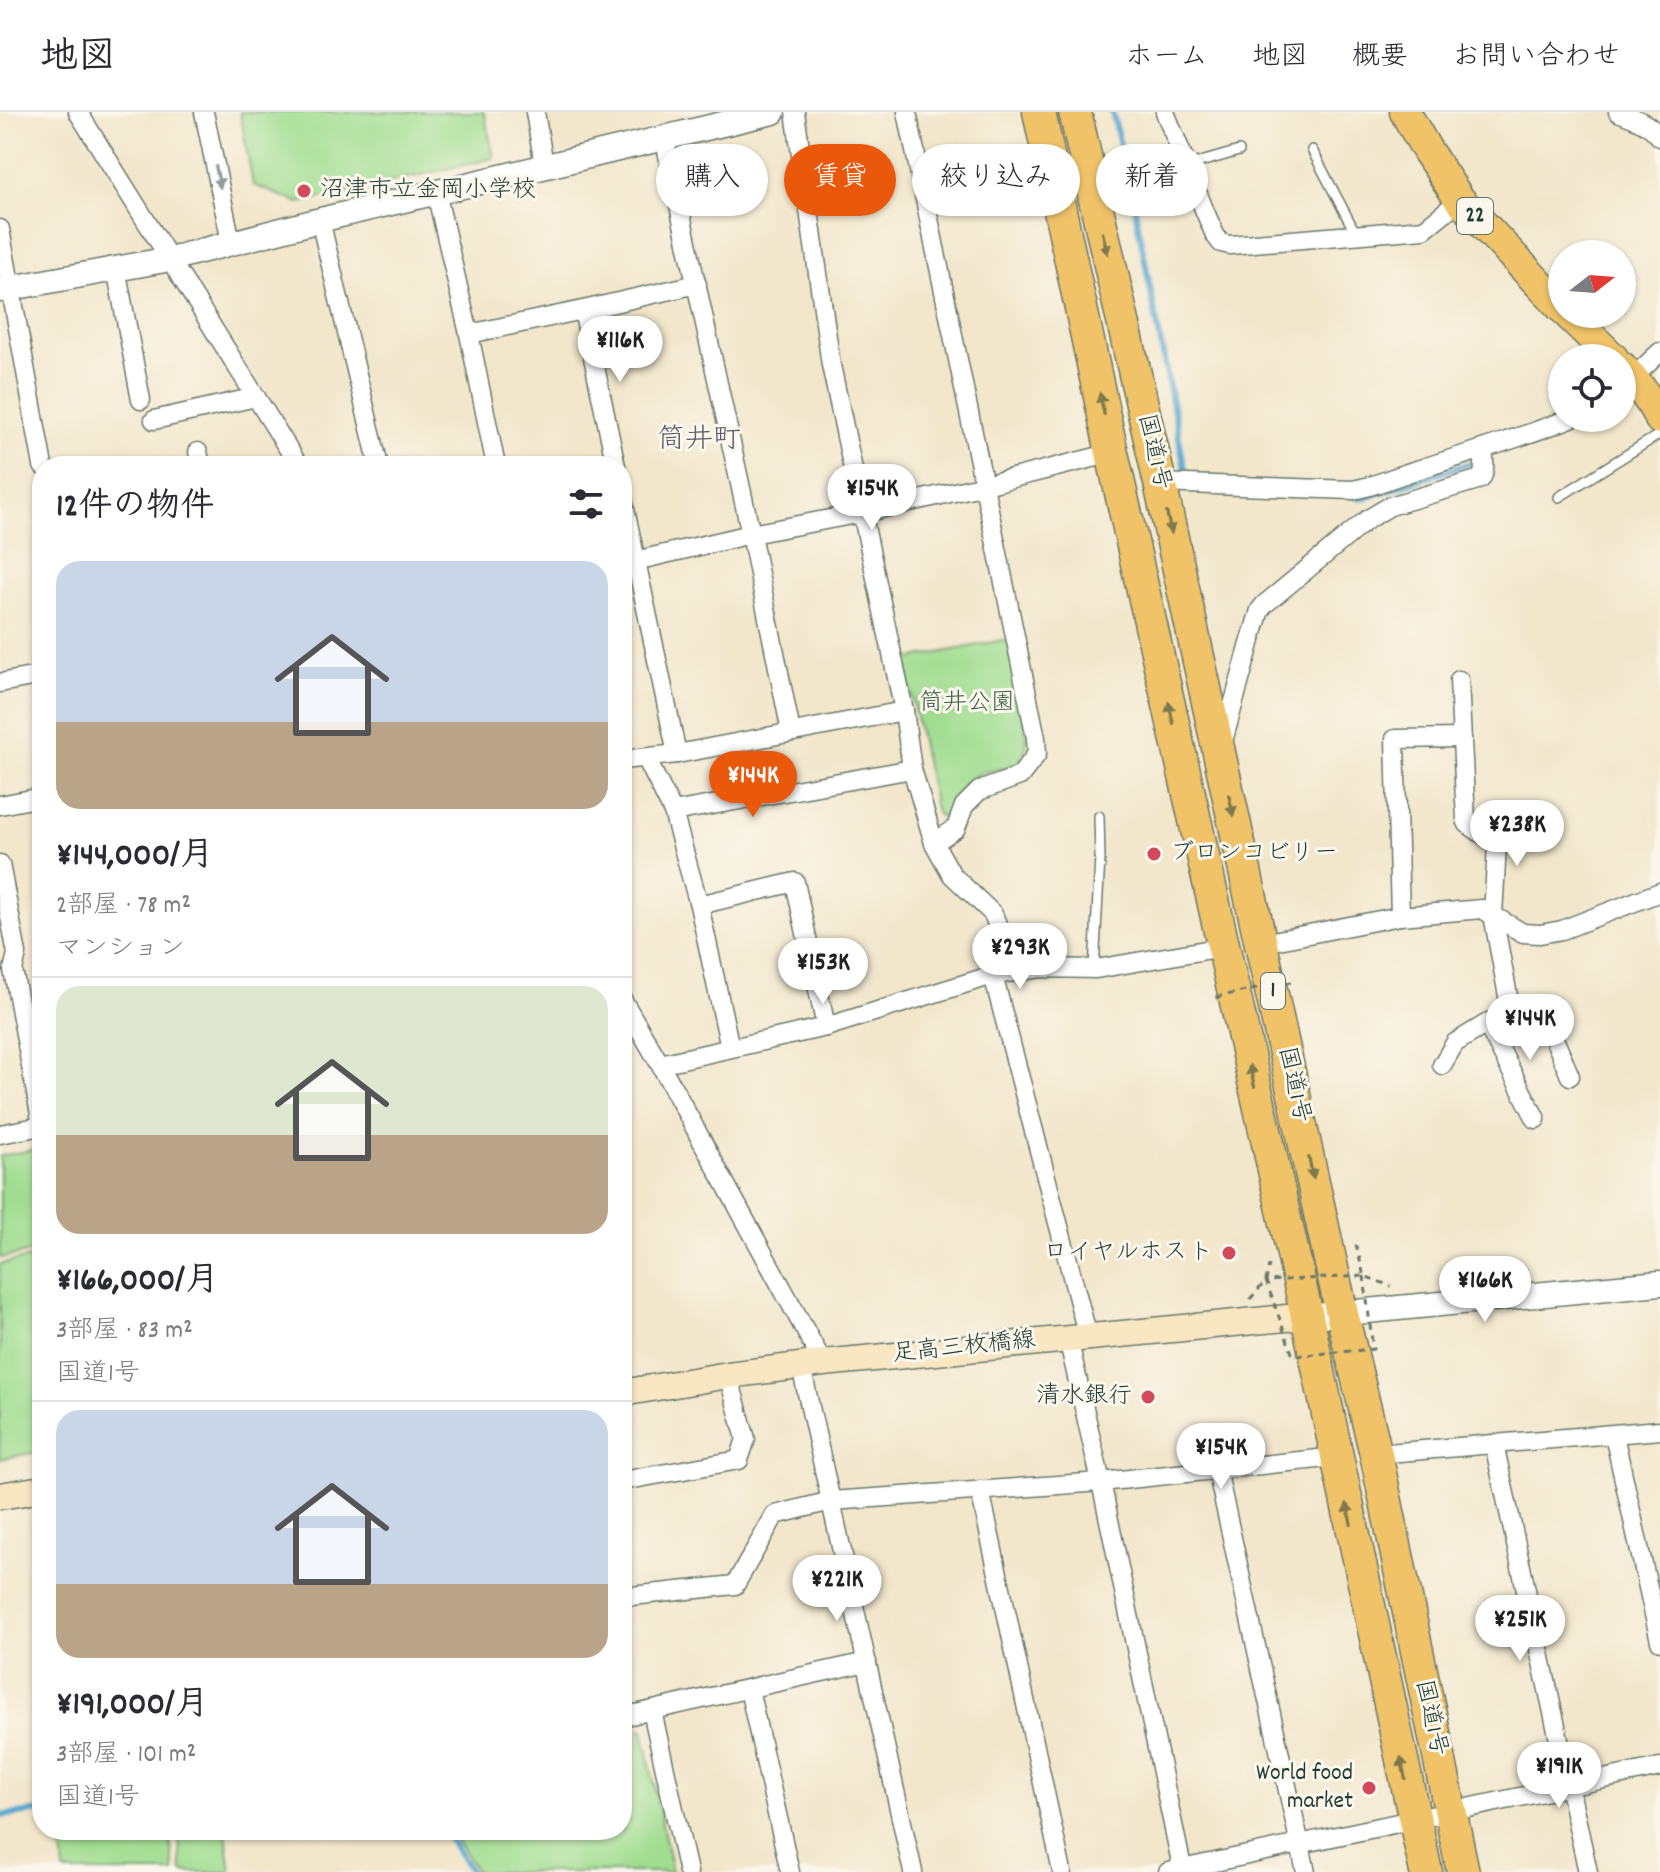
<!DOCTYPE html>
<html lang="ja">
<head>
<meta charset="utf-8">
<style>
	body { margin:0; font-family:Dekko,"Klee One",sans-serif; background:#f7f7f7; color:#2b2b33; height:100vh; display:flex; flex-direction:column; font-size:30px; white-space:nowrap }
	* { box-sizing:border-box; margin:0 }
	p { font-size:26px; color:#7c7c81 }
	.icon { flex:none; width:44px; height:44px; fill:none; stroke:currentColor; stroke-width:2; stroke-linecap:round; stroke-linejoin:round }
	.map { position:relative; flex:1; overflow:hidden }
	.panel { position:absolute; left:32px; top:344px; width:600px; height:1384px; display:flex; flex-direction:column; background:#fff; border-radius:32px; box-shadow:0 2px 6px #0004 }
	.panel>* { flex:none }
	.hud { position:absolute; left:656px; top:32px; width:760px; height:72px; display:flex; gap:16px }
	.needle { width:52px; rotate:73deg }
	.tools { position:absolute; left:1548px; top:128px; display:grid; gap:16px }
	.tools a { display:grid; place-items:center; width:88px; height:88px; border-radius:50%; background:#fff; box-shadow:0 2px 6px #0004; font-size:40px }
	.price { position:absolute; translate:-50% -68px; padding:0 18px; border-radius:28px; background:#fff; color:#222; font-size:26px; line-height:52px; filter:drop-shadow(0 2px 4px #0008) }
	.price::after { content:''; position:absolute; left:50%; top:48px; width:24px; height:18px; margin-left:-12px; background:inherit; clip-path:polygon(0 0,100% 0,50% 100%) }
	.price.on { background:#ea580c; color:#fff }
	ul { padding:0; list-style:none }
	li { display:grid; align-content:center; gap:16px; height:424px; padding:0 24px }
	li+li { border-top:2px solid #e1e1e2 }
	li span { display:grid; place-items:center; height:248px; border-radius:24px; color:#555 }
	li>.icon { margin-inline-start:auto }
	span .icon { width:144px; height:144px; fill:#fffc; stroke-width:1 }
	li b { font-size:34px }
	h2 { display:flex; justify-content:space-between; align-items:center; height:96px; padding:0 24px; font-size:34px }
	.tag { padding:0 28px; border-radius:36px; background:#fff; box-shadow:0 2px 6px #0004; font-size:28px; line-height:72px }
	.tag.on { background:#ea580c; color:#fff }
	header { display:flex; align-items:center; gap:48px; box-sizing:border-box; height:112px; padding:0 40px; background:#fff; border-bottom:2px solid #e1e1e2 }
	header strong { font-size:38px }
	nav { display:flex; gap:44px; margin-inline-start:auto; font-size:28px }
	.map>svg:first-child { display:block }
	.green { fill:#a1dd91; stroke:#608d62; stroke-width:2 }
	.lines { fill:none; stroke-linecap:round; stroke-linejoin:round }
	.stream { stroke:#53a5ce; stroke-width:6 }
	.service-casing { stroke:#697869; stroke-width:12 }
	.minor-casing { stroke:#697869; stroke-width:21 }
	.tertiary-casing { stroke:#697869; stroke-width:27 }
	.secondary-casing { stroke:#697869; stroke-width:29 }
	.primary-casing { stroke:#697869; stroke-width:33 }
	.trunk-casing { stroke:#697869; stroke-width:35 }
	.path { stroke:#697869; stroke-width:3; stroke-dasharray:6 6; stroke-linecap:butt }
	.service { stroke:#fff; stroke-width:9 }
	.minor { stroke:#fff; stroke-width:18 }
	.tertiary { stroke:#fff; stroke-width:24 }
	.secondary { stroke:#f9e7c3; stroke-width:26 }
	.primary { stroke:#f0c369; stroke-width:30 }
	.trunk { stroke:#f0c369; stroke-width:32 }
	.path-bridge { stroke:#697869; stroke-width:3; stroke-dasharray:6 6; stroke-linecap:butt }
	.oneway { fill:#8f9e9a }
	.oneway2 { fill:#7d794c }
	.poi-dot { fill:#d1495b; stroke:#fbf7ec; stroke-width:3 }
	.labels { text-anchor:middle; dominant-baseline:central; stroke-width:6; stroke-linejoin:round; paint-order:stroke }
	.shield { fill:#fbf7ec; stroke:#61756b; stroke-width:2 }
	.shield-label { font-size:22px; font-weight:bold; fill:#1f3d34 }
	.poi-label { font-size:24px; fill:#1f3d34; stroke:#fbf7ec; text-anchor:end }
	.street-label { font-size:24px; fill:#1f3d34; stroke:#fbf7ec }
	.park-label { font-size:24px; fill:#395d47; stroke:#fbf7ec }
	.quarter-label { font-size:28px; fill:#5c5d67; stroke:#fbf7ec }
</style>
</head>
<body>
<header>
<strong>地図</strong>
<nav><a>ホーム</a><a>地図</a><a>概要</a><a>お問い合わせ</a></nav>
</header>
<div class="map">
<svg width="1660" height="1760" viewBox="0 0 1660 1760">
	<rect width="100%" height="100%" fill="#fbf7ec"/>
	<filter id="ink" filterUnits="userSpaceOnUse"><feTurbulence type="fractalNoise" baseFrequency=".0125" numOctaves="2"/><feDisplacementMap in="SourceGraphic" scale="16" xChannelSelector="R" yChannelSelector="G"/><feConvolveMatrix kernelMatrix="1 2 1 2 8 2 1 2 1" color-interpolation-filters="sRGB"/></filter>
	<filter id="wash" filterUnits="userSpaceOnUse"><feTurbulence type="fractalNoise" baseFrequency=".006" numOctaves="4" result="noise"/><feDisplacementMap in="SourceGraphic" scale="32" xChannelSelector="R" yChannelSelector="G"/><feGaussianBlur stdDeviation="1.8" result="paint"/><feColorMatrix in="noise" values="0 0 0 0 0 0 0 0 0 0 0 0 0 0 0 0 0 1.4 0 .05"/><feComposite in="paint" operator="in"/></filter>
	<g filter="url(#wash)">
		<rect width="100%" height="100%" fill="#f2e6cb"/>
		<!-- green -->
		<g class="green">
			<polygon points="240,0 484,0 494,46 299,91 253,73"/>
			<path d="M1008,527l19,96c0,44 -30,27 -55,42 -9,5 -18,28 -24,38l-8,2 -4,-4 -32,-153z"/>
			<polygon points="42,1036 42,1138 0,1146 0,1044"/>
			<polygon points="42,1144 42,1339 0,1347 0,1152"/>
			<polygon points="629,1616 643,1618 672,1760 477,1760 450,1718 622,1718 622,1617"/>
			<polygon points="74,1718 169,1718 174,1760 64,1760 61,1719"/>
			<polygon points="226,1721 231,1760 182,1760 179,1727"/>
		</g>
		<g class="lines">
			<!-- stream -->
			<g class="stream">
				<polyline points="1112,0 1133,86 1187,368"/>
				<polyline points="1644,270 1660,257"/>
				<polyline points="1622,287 1632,279"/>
				<polyline points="1572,315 1590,306"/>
				<polyline points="1356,385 1366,386 1482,347"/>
				<polyline points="0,1704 42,1699"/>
				<polyline points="444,1718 471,1760"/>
			</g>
		</g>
	</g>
	<g filter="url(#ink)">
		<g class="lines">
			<defs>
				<g id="service">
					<polyline points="1312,38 1356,122"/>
					<polyline points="1187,54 1239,39"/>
					<polyline points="1559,385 1660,322"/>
					<polyline points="1094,857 1100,746 1099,704"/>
				</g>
				<g id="minor">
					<polyline points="78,0 299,354"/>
					<polyline points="204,0 231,130"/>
					<polyline points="535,0 544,53"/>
					<polyline points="795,0 831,253 904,599 912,657 934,731 952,763 993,802 1015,858"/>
					<polyline points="907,0 1036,626 1037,642 1020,664 979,679 964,694 956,716 934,731"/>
					<polyline points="1165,0 1206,102 1215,123 1221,131 1230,133 1424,117 1460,88"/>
					<path d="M1618,0c16,6 31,11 42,25"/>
					<polyline points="664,25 751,422 791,620"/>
					<polyline points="436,80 469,222 496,354"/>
					<polyline points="320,108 379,354"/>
					<polyline points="0,117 43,354"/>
					<polyline points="116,156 141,288"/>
					<polyline points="583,198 616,354"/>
					<polyline points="469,222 583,198 697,172"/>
					<polyline points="1627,271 1660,240"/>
					<polyline points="154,308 256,285"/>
					<polyline points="198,340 201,354"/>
					<path d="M1160,371l192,7c22,-3 43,-14 65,-20 52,-17 104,-32 154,-52"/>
					<polyline points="622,383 677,642"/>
					<polyline points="622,452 751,422 862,401 985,373 1112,341"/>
					<polyline points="1459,568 1466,708 1468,712 1497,733"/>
					<polyline points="0,571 42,563"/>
					<path d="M1222,633l31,-112 7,-23 5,-6 103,-85 22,-13 91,-27c5,-9 3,-20 2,-30"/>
					<polyline points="646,646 673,700 912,657"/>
					<polyline points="622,648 677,642 904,599"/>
					<polyline points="0,693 42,685"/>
					<polyline points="673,700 699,793 730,936"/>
					<polyline points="1549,717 1507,720 1497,733 1493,803 1510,895 1515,906 1547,910 1570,964"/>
					<polyline points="0,752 17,842 13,858 42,1013"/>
					<polyline points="699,793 795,770 826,915"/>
					<polyline points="1400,804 1395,627 1462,626"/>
					<polyline points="1263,831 1400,804 1482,797 1523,821 1540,822 1562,818 1660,780"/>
					<polyline points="993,863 1088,1225"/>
					<polyline points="622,887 660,952 823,1251"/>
					<polyline points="1487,912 1536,1007"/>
					<polyline points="660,952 826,915 993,863 1041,856 1096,857 1223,835"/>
					<polyline points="1442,953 1455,931 1491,909 1496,909"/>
					<polyline points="0,1022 42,1014"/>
					<polyline points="1068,1226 1101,1370 1183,1760"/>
					<polyline points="801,1254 913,1760"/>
					<polyline points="1614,1323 1660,1529"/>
					<polyline points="1494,1332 1588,1760"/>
					<polyline points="1376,1342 1660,1318"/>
					<polyline points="1217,1358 1306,1760"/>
					<polyline points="622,1369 739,1348 746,1327 728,1263"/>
					<polyline points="980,1378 1062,1760"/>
					<polyline points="622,1485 735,1473 775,1403 831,1389 1101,1370 1337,1345"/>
					<polyline points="749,1577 790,1760"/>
					<polyline points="652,1599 688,1760"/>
					<polyline points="622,1605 867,1550"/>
					<polyline points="1168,1760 1660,1655"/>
				</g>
				<g id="tertiary">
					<polyline points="0,178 170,147 320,108 773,0"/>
					<polyline points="1325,1203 1660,1171"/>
				</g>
				<g id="secondary">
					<polyline points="622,1281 728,1263 823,1251 1307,1204"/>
					<polyline points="0,1384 42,1377"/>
				</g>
				<g id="primary">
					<polyline points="1405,0 1428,40 1460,88 1562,196"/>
					<polyline points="1568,202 1613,246"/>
					<path d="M1622,255c15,15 28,33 38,52"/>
				</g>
				<g id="trunk">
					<polyline points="1039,0 1112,341 1307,1204 1426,1760"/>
					<polyline points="1075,0 1160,371 1342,1202 1376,1342 1463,1760"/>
				</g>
			</defs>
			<!-- service casing -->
			<use href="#service" class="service-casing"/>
			<!-- minor casing -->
			<use href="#minor" class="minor-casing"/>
			<!-- tertiary casing -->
			<use href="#tertiary" class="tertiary-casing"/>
			<!-- secondary casing -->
			<use href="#secondary" class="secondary-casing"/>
			<!-- primary casing -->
			<use href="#primary" class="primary-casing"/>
			<!-- trunk casing -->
			<use href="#trunk" class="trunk-casing"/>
			<!-- path -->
			<g class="path">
				<polyline points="1356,1133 1364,1164 1391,1174"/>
				<polyline points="1250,1187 1266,1169 1269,1153"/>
			</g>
			<!-- service -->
			<use href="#service" class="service"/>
			<!-- minor -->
			<use href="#minor" class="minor"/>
			<!-- tertiary -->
			<use href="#tertiary" class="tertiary"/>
			<!-- secondary -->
			<use href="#secondary" class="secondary"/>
			<!-- primary -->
			<use href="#primary" class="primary"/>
			<!-- trunk -->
			<use href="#trunk" class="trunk"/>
			<!-- path-bridge -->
			<g class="path-bridge">
				<polyline points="1216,885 1291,870"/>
				<polygon points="1364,1164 1373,1237 1293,1244 1266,1169"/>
			</g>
		</g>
		<!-- one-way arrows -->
		<defs><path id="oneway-solid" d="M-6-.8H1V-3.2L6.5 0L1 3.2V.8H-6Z" transform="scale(2)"/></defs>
		<use class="oneway" href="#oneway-solid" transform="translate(218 65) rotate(78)"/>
		<g class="oneway2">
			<use href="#oneway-solid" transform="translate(1105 131) rotate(77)"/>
			<use href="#oneway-solid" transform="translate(1102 292) rotate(-102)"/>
			<use href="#oneway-solid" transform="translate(1169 411) rotate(78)"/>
			<use href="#oneway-solid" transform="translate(1171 601) rotate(-103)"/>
			<use href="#oneway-solid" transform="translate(1231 693) rotate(77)"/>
			<use href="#oneway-solid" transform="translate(1252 964) rotate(-103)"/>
			<use href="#oneway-solid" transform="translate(1311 1056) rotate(78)"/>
			<use href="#oneway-solid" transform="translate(1349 1402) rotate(-102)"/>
			<use href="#oneway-solid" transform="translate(1403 1656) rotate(-102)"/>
		</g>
	</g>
	<!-- markers -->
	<g class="poi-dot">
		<circle cx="304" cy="79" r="8"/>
		<circle cx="1154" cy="742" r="8"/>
		<circle cx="1229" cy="1141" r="8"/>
		<circle cx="1148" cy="1285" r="8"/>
		<circle cx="1369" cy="1676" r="8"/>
	</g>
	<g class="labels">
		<!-- shield labels -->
		<g class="shield">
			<rect x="1457" y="86" width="36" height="36" rx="6"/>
			<rect x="1261" y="861" width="24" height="36" rx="6"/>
		</g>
		<g class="shield-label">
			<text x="1475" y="104">22</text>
			<text x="1273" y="879">1</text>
		</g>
		<!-- poi labels -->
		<g class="poi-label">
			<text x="320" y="79" text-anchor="start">沼津市立金岡小学校</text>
			<text x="1170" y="742" text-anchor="start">ブロンコビリー</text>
			<text x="1213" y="1141">ロイヤルホスト</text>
			<text x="1132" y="1285">清水銀行</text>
			<text x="1353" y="1662">World food<tspan x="1353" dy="28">market</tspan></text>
		</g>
		<!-- street labels -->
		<g class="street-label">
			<text transform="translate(1153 340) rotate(77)">国道1号</text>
			<text transform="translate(1293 973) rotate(78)">国道1号</text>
			<text transform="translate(964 1236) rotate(-6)">足高三枚橋線</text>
			<text transform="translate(1430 1606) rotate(78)">国道1号</text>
		</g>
		<!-- park labels -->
		<g class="park-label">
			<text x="967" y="592">筒井公園</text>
		</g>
		<!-- quarter labels -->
		<g class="quarter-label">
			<text x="699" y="330">筒井町</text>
		</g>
	</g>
</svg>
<div class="tools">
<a><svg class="needle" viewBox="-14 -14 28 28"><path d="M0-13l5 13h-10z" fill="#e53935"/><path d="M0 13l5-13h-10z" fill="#7c7c81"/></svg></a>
<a><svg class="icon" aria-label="locate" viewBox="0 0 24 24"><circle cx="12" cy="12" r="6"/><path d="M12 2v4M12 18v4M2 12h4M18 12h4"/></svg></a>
</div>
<b class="price" style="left:620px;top:272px">¥116K</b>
<b class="price" style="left:872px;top:420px">¥154K</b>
<b class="price on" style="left:753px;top:707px">¥144K</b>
<b class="price" style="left:1517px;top:756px">¥238K</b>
<b class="price" style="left:1020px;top:879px">¥293K</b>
<b class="price" style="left:823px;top:894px">¥153K</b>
<b class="price" style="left:1530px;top:950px">¥144K</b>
<b class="price" style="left:1485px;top:1212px">¥166K</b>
<b class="price" style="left:1221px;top:1379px">¥154K</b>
<b class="price" style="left:837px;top:1511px">¥221K</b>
<b class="price" style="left:1520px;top:1551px">¥251K</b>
<b class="price" style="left:1559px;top:1698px">¥191K</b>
<div class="hud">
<a class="tag">購入</a>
<a class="tag on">賃貸</a>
<a class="tag">絞り込み</a>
<a class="tag">新着</a>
</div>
<section class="panel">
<h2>12件の物件<svg class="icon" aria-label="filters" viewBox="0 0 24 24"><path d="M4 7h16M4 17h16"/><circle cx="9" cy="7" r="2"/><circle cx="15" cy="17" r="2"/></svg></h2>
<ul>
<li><span style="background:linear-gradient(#c9d6e8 65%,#b9a48a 0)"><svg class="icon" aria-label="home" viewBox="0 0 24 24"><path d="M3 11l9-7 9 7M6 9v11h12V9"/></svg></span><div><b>¥144,000/月</b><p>2部屋 · 78 m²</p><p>マンション</p></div></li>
<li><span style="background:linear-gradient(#dfe7d0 60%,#b9a48a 0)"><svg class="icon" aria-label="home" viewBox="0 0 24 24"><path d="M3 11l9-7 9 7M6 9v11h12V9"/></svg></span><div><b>¥166,000/月</b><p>3部屋 · 83 m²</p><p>国道1号</p></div></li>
<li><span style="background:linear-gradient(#c9d6e8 70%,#b9a48a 0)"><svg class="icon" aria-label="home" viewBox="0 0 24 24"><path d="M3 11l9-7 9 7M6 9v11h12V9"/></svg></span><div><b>¥191,000/月</b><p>3部屋 · 101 m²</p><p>国道1号</p></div></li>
</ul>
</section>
</div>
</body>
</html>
